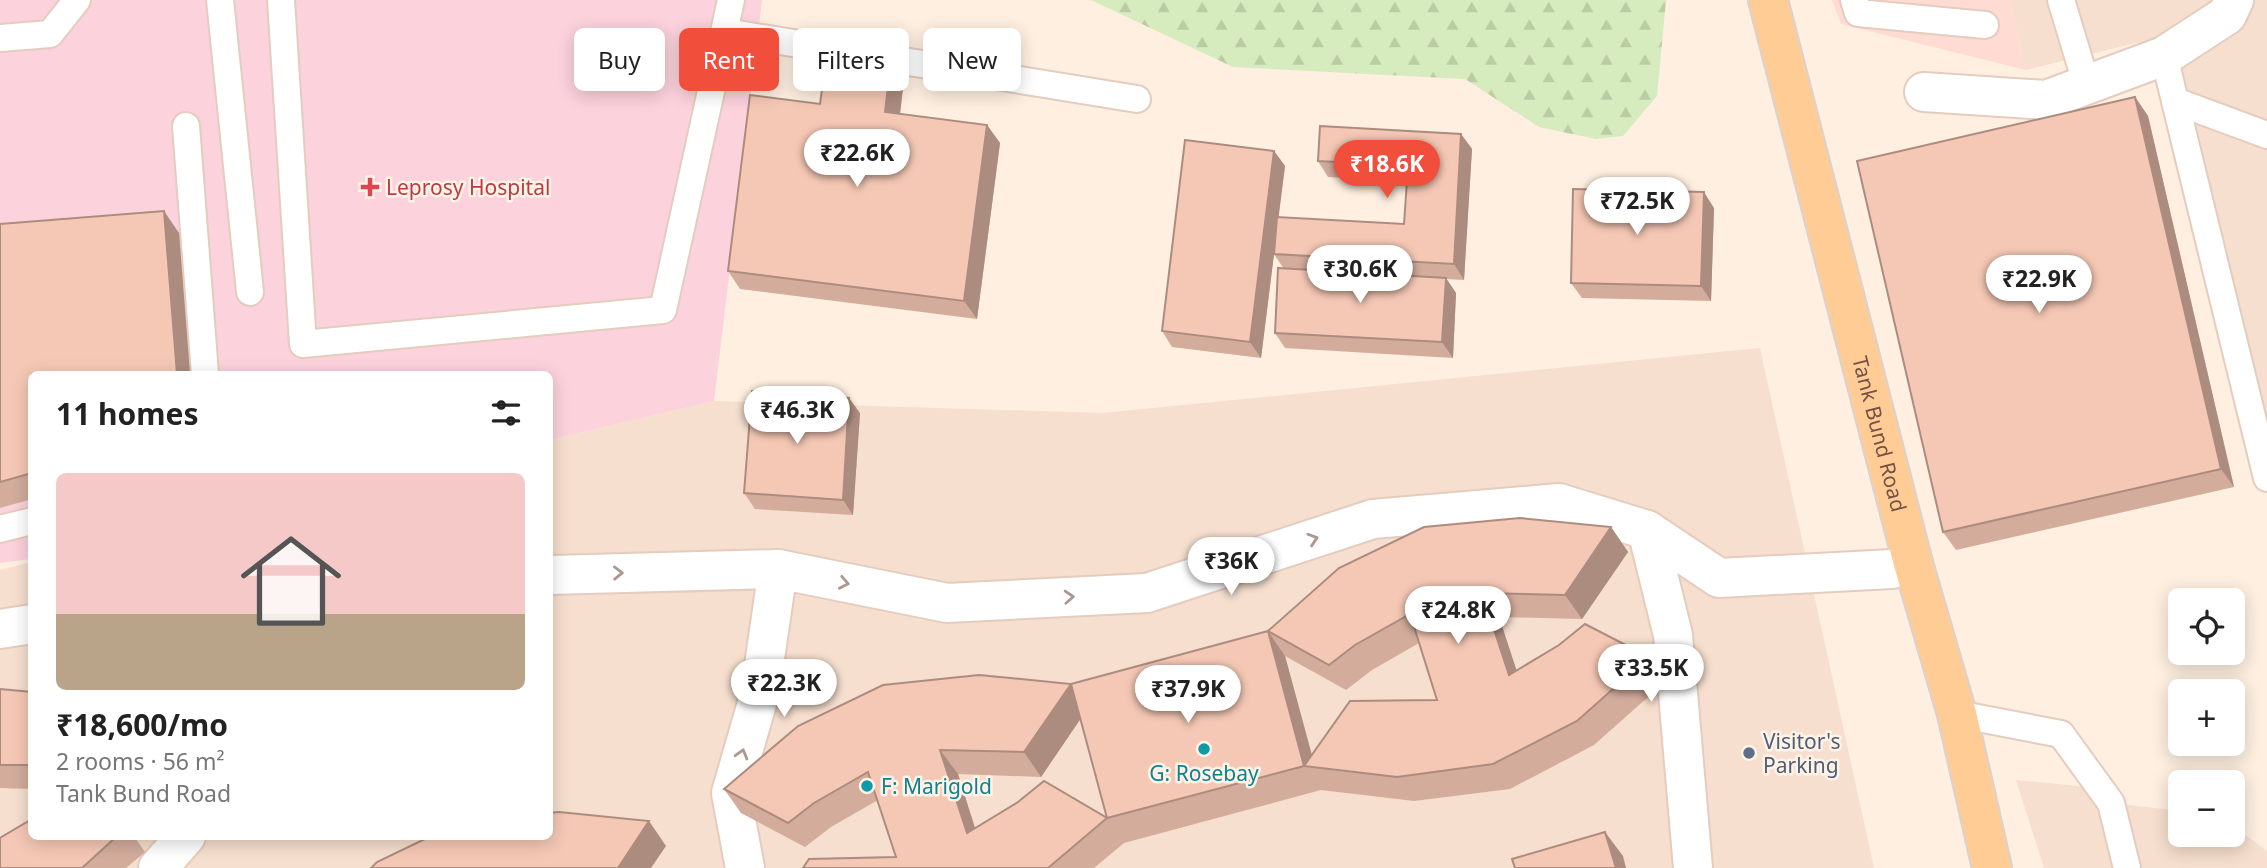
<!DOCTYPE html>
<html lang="en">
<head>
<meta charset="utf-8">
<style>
	body { margin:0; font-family:"Noto Sans",sans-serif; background:#f2f2f2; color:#222; height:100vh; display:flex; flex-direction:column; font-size:26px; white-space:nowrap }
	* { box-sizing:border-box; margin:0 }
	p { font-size:23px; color:#767676 }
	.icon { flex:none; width:38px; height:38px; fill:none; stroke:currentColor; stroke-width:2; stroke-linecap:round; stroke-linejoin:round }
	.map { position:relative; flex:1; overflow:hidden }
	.details { position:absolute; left:28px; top:371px; width:525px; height:469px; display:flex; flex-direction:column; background:#fff; border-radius:10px; box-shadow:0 4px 18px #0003 }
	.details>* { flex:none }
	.hud { position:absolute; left:574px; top:28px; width:665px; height:63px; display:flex; gap:14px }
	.fabs { position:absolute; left:2168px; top:588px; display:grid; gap:14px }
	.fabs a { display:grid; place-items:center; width:77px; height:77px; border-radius:10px; background:#fff; box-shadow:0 4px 18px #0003; font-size:35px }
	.price { position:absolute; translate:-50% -60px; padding:0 16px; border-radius:24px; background:#fff; color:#222; font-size:23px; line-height:46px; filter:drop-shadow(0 2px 4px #0008) }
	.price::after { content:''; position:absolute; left:50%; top:42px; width:21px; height:16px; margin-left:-10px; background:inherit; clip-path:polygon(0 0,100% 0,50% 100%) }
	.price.active { background:#f14f3b; color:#fff }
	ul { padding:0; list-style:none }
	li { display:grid; align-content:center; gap:14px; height:371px; padding:0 28px }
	li span { display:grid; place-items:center; height:217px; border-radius:10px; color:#555 }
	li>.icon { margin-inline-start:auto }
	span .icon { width:126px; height:126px; fill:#fffc; stroke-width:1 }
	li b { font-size:30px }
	h2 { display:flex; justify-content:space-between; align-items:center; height:84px; padding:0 28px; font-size:30px }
	.chip { padding:0 24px; border-radius:10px; background:#fff; box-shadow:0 4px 18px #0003; font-size:24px; line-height:63px }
	.chip.active { background:#f14f3b; color:#fff }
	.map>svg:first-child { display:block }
	.residential { fill:#f6dfce }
	.commercial { fill:#ffdbd3 }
	.medical { fill:#fcd2dc }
	.forest { fill:url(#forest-firs) }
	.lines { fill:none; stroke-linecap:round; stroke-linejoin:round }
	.service-casing { stroke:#e4ccbe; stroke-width:30 }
	.minor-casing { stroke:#e4ccbe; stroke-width:42 }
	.primary-casing { stroke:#dbd2cf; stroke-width:42 }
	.service { stroke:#fff; stroke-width:26 }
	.minor { stroke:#fff; stroke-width:38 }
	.primary { stroke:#ffcc96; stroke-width:38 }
	.wall { fill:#d3ac9c; fill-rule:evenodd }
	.shaded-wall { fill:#ac8c7f }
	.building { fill:#f5c8b5; stroke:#ac8c7f; stroke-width:2 }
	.oneway { stroke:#ad978f }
	.health-dot { fill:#e0444e; stroke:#fff3e8; stroke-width:2.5 }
	.culture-dot { fill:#0f9aa8; stroke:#fff3e8; stroke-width:2.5 }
	.service-dot { fill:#5c6f8a; stroke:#fff3e8; stroke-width:2.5 }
	.labels { text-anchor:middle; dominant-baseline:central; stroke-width:5; stroke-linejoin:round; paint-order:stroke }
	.health-label { font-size:21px; fill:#be3a42; stroke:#fff3e8; text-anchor:start }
	.street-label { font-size:21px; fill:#765145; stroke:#fff3e8 }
	.service-label { font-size:21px; fill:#4e5e75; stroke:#fff3e8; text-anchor:start }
	.culture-label { font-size:21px; fill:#0d838f; stroke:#fff3e8 }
</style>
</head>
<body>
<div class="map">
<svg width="2267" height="868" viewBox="0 0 2267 868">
	<defs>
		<pattern id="forest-firs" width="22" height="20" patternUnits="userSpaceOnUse" patternTransform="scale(1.75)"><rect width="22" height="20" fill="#d6ecbe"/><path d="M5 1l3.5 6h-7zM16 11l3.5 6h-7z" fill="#bbcca5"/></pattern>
	</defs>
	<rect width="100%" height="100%" fill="#feefe0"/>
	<!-- residential -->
	<g class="residential">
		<polygon points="2009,0 2267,0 2267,418 2199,158 2160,37 2026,70"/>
		<polygon points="1760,348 1874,868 0,868 0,570 31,562 32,836 550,836 550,440 714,401 1102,413"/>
		<polygon points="2016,780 2089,787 2112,803 2180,811 2180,835 2233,835 2233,826 2267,851 2267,868 2044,868"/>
	</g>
	<!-- commercial -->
	<polygon class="commercial" points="1832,0 2009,0 2026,70 1841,24"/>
	<!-- medical -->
	<polygon class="medical" points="0,0 762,0 714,401 550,440 550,374 32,374 31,559 0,563"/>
	<!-- forest -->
	<polygon class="forest" points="1091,0 1666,0 1657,96 1623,136 1596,139 1539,127 1465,79 1233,67"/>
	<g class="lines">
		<defs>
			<g id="service">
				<polyline points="220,0 250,292"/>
				<polyline points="281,0 303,344 663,310 731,0"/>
				<polyline points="1854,0 1858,13 1985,25"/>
				<polyline points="2061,0 2087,86"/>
				<polyline points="725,32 1137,99"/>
				<polyline points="0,38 50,34 77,0"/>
				<polyline points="2164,56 2267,478"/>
				<polyline points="2175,101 2267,135"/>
				<polyline points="186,126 205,374"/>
				<polyline points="0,529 32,521"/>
				<polyline points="1957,714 2061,734 2111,803 2127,868"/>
			</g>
			<g id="minor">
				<polyline points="1924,92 2046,100 2164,56 2227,15 2234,0"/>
				<polyline points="1647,530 1673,635 1693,868"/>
				<polyline points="550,575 778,569 947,603 1147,593 1373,519 1559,503 1647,530 1719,578 1892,569"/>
				<polyline points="0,629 32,624"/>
				<polyline points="158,868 186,836"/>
				<polyline points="745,868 731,793 760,693 778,569"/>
			</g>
			<g id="primary">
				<path id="s1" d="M1768,0l145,563 44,151 35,154"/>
			</g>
		</defs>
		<!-- service casing -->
		<use href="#service" class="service-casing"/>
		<!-- minor casing -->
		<use href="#minor" class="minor-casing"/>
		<!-- primary casing -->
		<use href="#primary" class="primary-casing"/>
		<!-- service -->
		<use href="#service" class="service"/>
		<!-- minor -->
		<use href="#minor" class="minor"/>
		<!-- primary -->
		<use href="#primary" class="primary"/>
	</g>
	<!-- wall -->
	<g class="wall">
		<polygon points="904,79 900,114 987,125 1000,143 977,319 740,289 728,271 820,104"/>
		<polygon points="2135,97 2148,116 2234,487 1956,550 1943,532"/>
		<polygon points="1461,134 1472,149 1464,280 1446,279 1456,293 1453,358 1285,348 1275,333 1284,269 1274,254 1261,358 1172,347 1162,331 1274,151 1285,166 1278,217 1404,224 1407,181 1328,177 1318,161"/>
		<polygon points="1714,208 1711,301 1582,298 1571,283"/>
		<polygon points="0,224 179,233 190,374 32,374 32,499 0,508"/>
		<polygon points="860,413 853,515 755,509 744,493"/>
		<path d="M1611,527l17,25 -46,67 -83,-2 17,53 133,-13 17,24 -72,64 -84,44 -96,12 -93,-11 -197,53 -30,25h-291l93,-11 -18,-57 -47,27 -26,20 -64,-34 -17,-24 347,-105 197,-53zM1419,643l18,57 -125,55 -27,-99 61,34 26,-20zM1080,719l27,99 -132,10 -17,-54 83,3z"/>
		<polygon points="0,689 32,692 32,789 0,788"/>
		<polygon points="32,836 134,836 145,852 126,868 0,868"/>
	</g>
	<!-- shaded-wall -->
	<g class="shaded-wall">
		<polygon points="891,61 904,79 898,131 885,112"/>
		<polygon points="2135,97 2148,116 2234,487 2221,469"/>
		<polygon points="987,125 1000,143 977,319 964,301"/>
		<polygon points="1461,134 1472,149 1464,280 1454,264"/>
		<polygon points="1274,151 1285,166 1261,358 1250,342"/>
		<polygon points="1704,192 1714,208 1711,301 1701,286"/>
		<polygon points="164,211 179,233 190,374 177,374"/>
		<polygon points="1446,278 1456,293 1453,358 1442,342"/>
		<polygon points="849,398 860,413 853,515 843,500"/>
		<polygon points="1611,527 1628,552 1582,619 1565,595"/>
		<polygon points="1482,593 1499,617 1526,699 1509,675"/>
		<polygon points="1268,631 1285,656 1315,767 1304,766"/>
		<polygon points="1071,684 1088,708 1041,777 1024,752"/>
		<polygon points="940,750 958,774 984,857 967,833"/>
		<polygon points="649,821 666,846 651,868 618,868"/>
		<polygon points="1605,832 1623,856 1626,868 1616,868"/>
	</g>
	<!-- building -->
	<g class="building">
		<polygon points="827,53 891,61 885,112 987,125 964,301 728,271 750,95 820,104"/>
		<polygon points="2135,97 2221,469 1943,532 1857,161"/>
		<polygon points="1320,126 1461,134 1454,264 1274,254 1277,217 1404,224 1408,166 1318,161"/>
		<polygon points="1185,140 1274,151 1250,342 1162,331"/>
		<polygon points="1573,189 1704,192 1701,286 1571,283"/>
		<polygon points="164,211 177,374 32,374 32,473 0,482 0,224"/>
		<polygon points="1278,268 1446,278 1442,342 1275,333"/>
		<polygon points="752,391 849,398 843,500 744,493"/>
		<polygon points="1520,518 1611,527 1565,595 1482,593 1509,675 1559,645 1585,624 1649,657 1577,721 1493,764 1397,777 1304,766 1350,701 1437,700 1410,614 1355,645 1329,665 1268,631 1339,568 1424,527"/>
		<polygon points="1268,631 1304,766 1107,818 1071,684"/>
		<polygon points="979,675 1071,684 1024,752 940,750 967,833 1018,802 1044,781 1107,818 1048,868 803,868 809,859 896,857 868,772 814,803 788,823 724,789 798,726 883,685"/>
		<polygon points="0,689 32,692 32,765 0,765"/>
		<polygon points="559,812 649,821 618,868 371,868 377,862 431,836 550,836 550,813"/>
		<polygon points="32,819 32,836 117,836 82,868 0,868 0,838"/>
		<polygon points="1605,832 1616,868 1515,868 1512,859"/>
	</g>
	<!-- one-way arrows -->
	<defs><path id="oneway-chevron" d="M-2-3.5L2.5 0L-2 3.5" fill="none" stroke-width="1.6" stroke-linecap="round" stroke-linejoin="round" transform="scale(1.75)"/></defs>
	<g class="oneway">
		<use href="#oneway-chevron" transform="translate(1313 539) rotate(-18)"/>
		<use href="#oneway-chevron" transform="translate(618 573) rotate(-1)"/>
		<use href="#oneway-chevron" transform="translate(844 583) rotate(11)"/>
		<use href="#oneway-chevron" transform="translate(1069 597) rotate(-3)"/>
		<use href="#oneway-chevron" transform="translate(742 754) rotate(-74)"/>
	</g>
	<!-- markers -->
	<path class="health-dot" d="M366.5 176.5h7v7h7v7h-7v7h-7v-7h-7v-7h7z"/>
	<g class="culture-dot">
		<circle cx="1204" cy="749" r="7"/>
		<circle cx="867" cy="786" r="7"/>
	</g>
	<circle class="service-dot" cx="1749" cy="753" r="7"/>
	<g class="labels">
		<!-- health labels -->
		<g class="health-label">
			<text x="386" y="187">Leprosy Hospital</text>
		</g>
		<!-- street labels -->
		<g class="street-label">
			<text stroke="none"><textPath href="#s1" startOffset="448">Tank Bund Road</textPath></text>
		</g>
		<!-- service labels -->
		<g class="service-label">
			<text x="1763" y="741">Visitor's<tspan x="1763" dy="24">Parking</tspan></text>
		</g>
		<!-- culture labels -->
		<g class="culture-label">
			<text x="1204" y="773">G: Rosebay</text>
			<text x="881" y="786" text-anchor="start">F: Marigold</text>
		</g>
	</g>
</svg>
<div class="fabs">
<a><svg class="icon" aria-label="locate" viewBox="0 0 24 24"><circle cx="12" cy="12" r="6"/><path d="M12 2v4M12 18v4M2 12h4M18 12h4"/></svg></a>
<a>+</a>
<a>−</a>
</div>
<b class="price" style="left:857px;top:189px">₹22.6K</b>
<b class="price active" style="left:1387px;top:200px">₹18.6K</b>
<b class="price" style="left:1637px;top:237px">₹72.5K</b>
<b class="price" style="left:1360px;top:305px">₹30.6K</b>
<b class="price" style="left:2039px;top:315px">₹22.9K</b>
<b class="price" style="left:797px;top:446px">₹46.3K</b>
<b class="price" style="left:1231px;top:597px">₹36K</b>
<b class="price" style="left:1458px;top:646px">₹24.8K</b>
<b class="price" style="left:1651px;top:704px">₹33.5K</b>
<b class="price" style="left:784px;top:719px">₹22.3K</b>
<b class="price" style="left:1188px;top:725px">₹37.9K</b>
<div class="hud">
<a class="chip">Buy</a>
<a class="chip active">Rent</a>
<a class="chip">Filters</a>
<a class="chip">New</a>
</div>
<section class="details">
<h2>11 homes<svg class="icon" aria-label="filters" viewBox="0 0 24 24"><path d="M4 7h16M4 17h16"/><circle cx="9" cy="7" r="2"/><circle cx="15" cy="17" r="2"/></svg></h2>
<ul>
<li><span style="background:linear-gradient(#f6c9c9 65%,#b9a48a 0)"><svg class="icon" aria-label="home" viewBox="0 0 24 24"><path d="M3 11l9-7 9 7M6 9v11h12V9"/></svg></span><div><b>₹18,600/mo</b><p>2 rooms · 56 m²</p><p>Tank Bund Road</p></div></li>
</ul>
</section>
</div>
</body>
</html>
